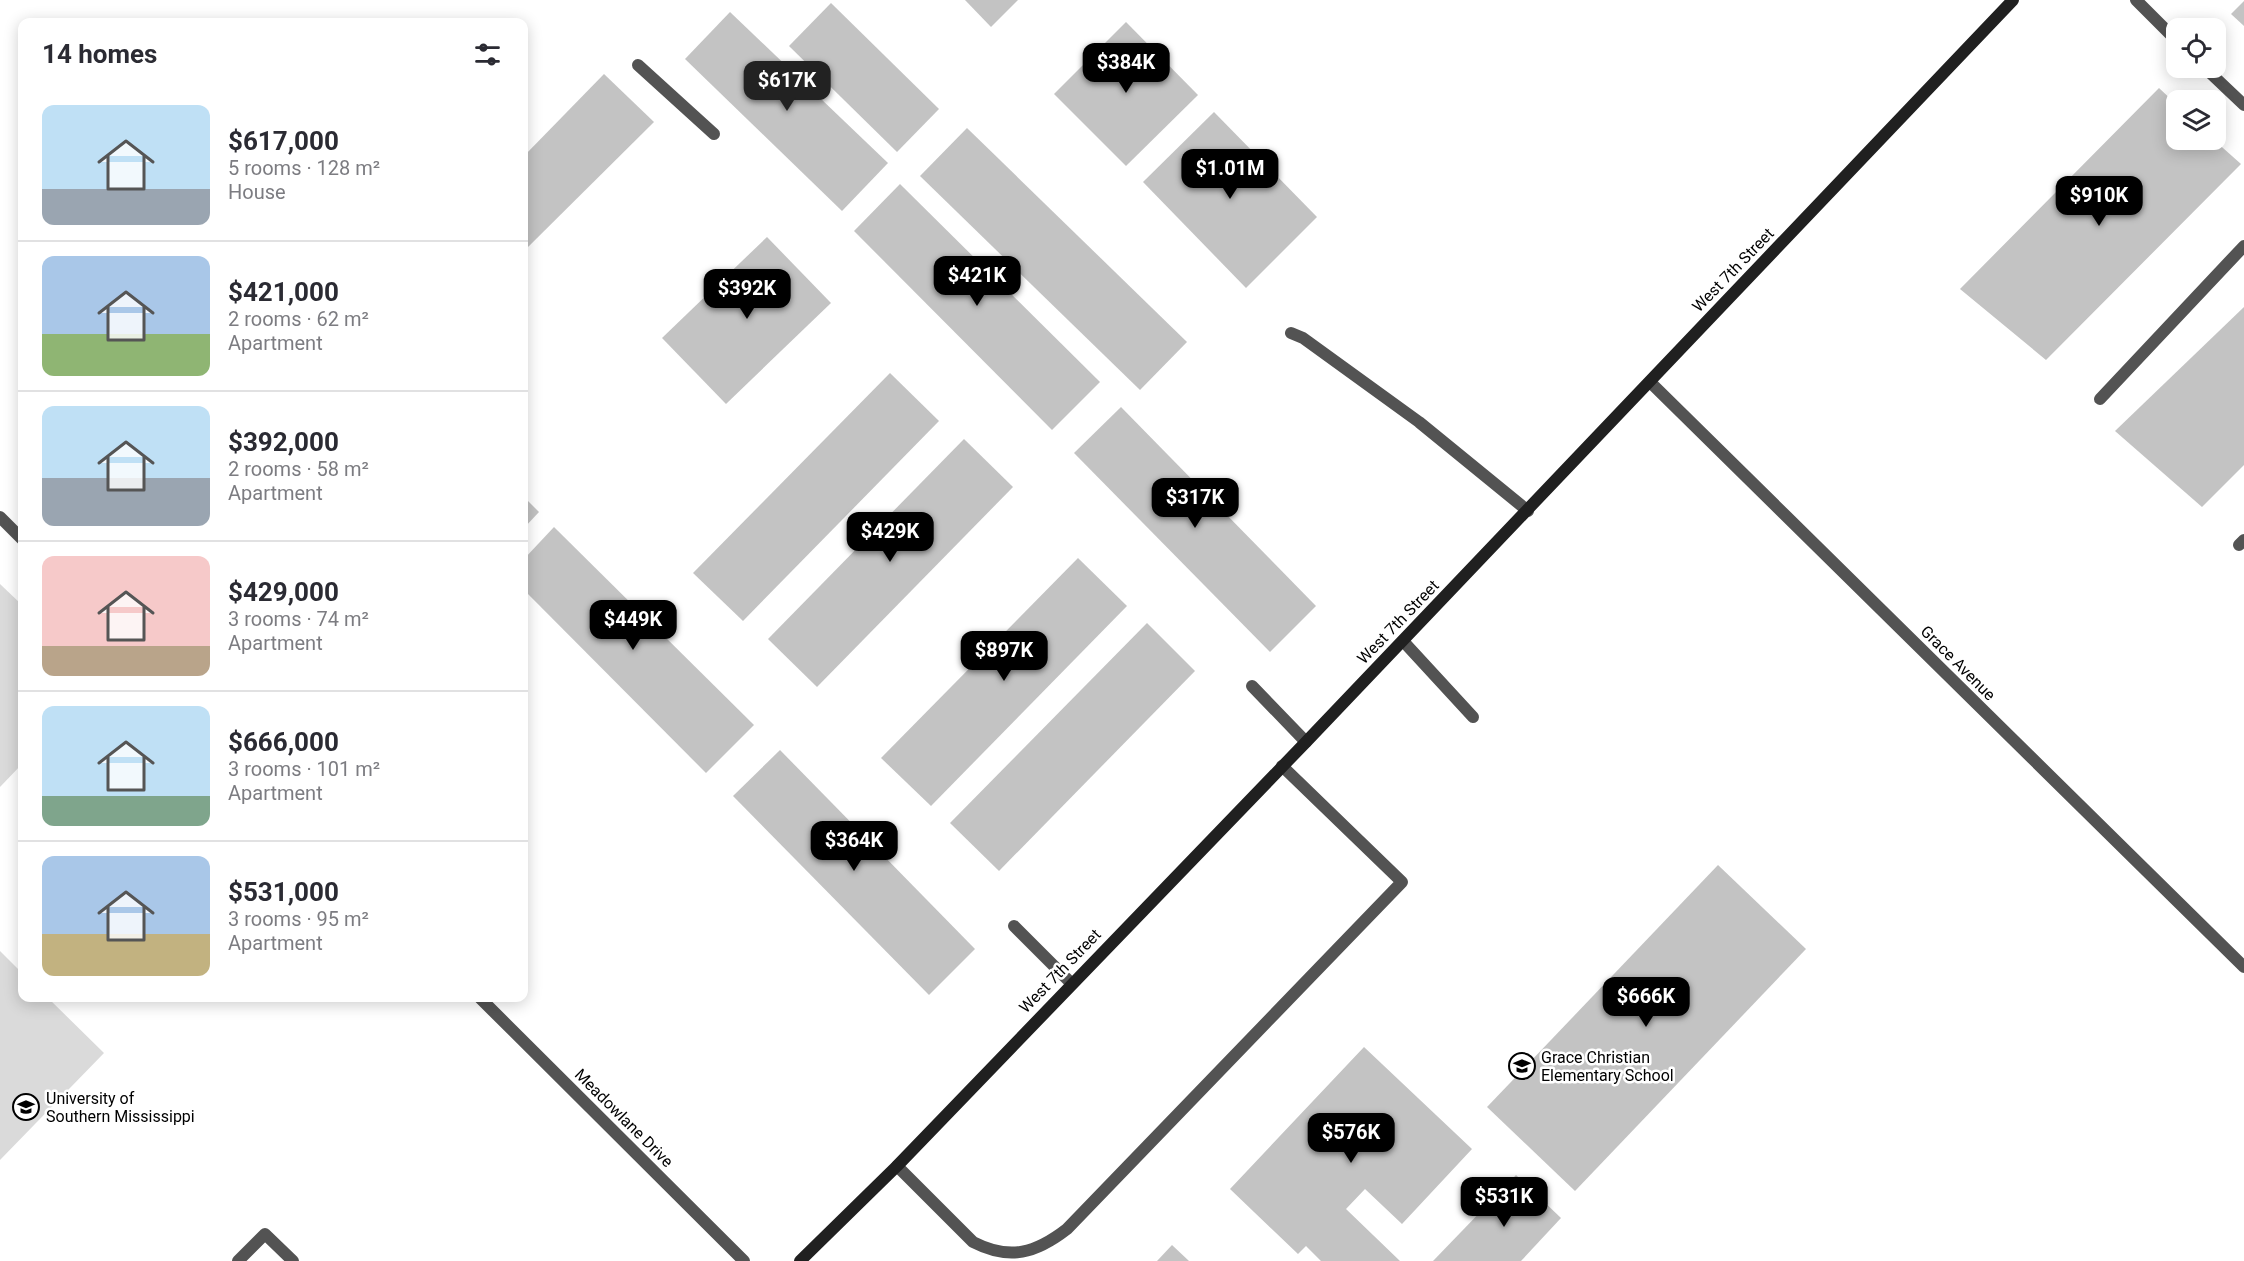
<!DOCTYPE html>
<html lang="en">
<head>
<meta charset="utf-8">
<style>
	body { margin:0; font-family:Roboto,sans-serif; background:#f2f2f3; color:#2b2b33; height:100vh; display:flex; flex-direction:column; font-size:22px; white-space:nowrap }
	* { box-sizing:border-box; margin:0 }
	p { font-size:20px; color:#7c7c81 }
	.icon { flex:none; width:33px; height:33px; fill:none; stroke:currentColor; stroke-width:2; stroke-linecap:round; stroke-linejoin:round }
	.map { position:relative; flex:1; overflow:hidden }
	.details { position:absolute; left:18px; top:18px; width:510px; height:984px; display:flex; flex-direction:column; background:#fff; border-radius:12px; box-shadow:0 3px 15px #0003 }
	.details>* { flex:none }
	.controls { position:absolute; left:2166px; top:18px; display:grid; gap:12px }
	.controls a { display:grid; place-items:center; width:60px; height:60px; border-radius:12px; background:#fff; box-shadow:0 3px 15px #0003; font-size:30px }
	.price { position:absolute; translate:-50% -51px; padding:0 14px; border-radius:12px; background:#000; color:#fff; font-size:20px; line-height:39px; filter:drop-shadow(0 2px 3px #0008) }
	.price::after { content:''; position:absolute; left:50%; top:36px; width:18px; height:14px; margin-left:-9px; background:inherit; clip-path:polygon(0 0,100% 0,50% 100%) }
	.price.current { background:#222; color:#fff }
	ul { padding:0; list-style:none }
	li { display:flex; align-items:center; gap:18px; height:150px; padding:0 24px }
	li+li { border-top:2px solid #e1e1e2 }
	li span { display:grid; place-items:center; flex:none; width:168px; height:120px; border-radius:12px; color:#555 }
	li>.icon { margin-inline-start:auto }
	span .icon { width:72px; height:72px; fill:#fffc; stroke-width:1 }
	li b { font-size:26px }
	h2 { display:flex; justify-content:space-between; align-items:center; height:72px; padding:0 24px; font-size:26px }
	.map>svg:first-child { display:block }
	.green { fill:#dadada }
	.building { fill:#c3c3c3 }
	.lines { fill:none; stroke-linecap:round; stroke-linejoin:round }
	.lane { stroke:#535353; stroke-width:12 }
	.street { stroke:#535353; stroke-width:12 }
	.secondary { stroke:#202020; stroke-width:12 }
	.labels { text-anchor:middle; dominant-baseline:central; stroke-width:5; stroke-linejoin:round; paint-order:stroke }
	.street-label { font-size:16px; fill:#000; stroke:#fff }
	.poi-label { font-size:16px; fill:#000; stroke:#fff; text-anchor:start }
</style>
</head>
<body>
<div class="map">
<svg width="2244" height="1261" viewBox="0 0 2244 1261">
	<rect width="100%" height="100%" fill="#fff"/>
	<!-- green -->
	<g class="green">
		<polygon points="0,584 22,605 22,764 0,787"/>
		<polygon points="0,951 22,973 22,998 48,998 104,1053 0,1160"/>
	</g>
	<!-- building -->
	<g class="building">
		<polygon points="965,0 1018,0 991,27"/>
		<polygon points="2244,1 2244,26 2231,14"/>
		<polygon points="831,3 939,109 897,152 789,46"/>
		<polygon points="730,12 888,163 842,211 685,59"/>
		<polygon points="1126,22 1198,95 1126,166 1054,94"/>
		<polygon points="604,74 654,122 524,251 524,156"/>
		<polygon points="2159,88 2176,104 2176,140 2214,140 2241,164 2046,360 1960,289"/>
		<polygon points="1214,112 1317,217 1246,288 1143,182"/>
		<polygon points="967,128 1187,342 1140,390 920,176"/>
		<polygon points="900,184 1100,382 1052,430 854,231"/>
		<polygon points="767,237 831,303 726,404 662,338"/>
		<polygon points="2244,307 2244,465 2202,507 2115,431"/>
		<polygon points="890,373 939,421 743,621 693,573"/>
		<polygon points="1121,407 1316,606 1270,652 1074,453"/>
		<polygon points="964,439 1013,487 817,687 768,639"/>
		<polygon points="524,497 539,512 524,528"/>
		<polygon points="554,527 754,725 706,773 524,590 524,559"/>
		<polygon points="1078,558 1127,606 931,806 881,758"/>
		<polygon points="1147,623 1195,671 999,871 950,823"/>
		<polygon points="780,750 975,949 929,995 733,796"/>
		<polygon points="1718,865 1806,949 1575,1191 1487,1107"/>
		<polygon points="1364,1047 1472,1149 1402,1224 1365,1189 1346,1209 1400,1261 1321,1261 1306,1246 1298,1254 1230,1189"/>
		<polygon points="1516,1175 1561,1218 1521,1261 1433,1261"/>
		<polygon points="1172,1245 1189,1261 1157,1261"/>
	</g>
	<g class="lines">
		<!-- lane -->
		<g class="lane">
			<polyline points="2136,0 2176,40"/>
			<polyline points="638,65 714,134"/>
			<polyline points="2205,68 2244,105"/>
			<polyline points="1291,333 1303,338 1419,422 1528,511"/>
			<polyline points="2100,399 2244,246"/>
			<polyline points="2239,545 2244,540"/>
			<polyline points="1403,641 1473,717"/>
			<polyline points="1252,686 1306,742"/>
			<polyline points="1014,926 1071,983"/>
			<path d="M897,1166l76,76c37,19 63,11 94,-13l335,-347 -120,-116"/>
			<polyline points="238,1261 265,1234 293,1261"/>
		</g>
		<!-- street -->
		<g class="street">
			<polyline points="1650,382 2244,967"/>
			<polyline points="0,517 22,539"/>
			<polyline points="480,998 744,1261"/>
		</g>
		<!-- secondary -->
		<polyline class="secondary" points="800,1261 897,1166 1306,742 2013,0"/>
	</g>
	<!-- icons -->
	<defs>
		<symbol id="school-ring" viewBox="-11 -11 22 22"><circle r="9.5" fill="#fff" stroke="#000" stroke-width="1.5"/><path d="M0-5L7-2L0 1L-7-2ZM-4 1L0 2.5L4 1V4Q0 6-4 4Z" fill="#000"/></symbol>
		<symbol id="university-ring" viewBox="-11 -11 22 22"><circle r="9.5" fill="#fff" stroke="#000" stroke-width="1.5"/><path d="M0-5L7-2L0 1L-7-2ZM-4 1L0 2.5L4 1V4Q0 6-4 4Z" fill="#000"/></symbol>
	</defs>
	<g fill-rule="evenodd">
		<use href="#school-ring" x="1507" y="1051" width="30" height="30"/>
		<use href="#university-ring" x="11" y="1092" width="30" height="30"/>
	</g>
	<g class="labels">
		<!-- street labels -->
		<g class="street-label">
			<text transform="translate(1733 270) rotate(-46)">West 7th Street</text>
			<text transform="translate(1398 622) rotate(-46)">West 7th Street</text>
			<text transform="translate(1958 663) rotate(45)">Grace Avenue</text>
			<text transform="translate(1060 971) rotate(-46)">West 7th Street</text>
			<text transform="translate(624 1118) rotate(45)">Meadowlane Drive</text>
		</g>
		<!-- poi labels -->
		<g class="poi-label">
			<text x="1541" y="1057">Grace Christian<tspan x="1541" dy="18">Elementary School</tspan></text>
			<text x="46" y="1098">University of<tspan x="46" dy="18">Southern Mississippi</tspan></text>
		</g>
	</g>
</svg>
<div class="controls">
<a><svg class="icon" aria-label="locate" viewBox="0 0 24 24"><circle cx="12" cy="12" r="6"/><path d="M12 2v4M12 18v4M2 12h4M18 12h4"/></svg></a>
<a><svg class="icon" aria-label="layers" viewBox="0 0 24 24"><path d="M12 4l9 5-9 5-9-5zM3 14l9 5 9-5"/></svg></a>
</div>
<b class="price" style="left:1126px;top:94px">$384K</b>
<b class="price current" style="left:787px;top:112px">$617K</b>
<b class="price" style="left:1230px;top:200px">$1.01M</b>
<b class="price" style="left:2099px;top:227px">$910K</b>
<b class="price" style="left:977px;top:307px">$421K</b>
<b class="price" style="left:747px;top:320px">$392K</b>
<b class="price" style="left:1195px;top:529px">$317K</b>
<b class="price" style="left:890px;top:563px">$429K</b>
<b class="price" style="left:633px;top:651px">$449K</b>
<b class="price" style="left:1004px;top:682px">$897K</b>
<b class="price" style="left:854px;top:872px">$364K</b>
<b class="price" style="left:1646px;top:1028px">$666K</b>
<b class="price" style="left:1351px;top:1164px">$576K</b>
<b class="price" style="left:1504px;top:1228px">$531K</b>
<section class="details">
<h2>14 homes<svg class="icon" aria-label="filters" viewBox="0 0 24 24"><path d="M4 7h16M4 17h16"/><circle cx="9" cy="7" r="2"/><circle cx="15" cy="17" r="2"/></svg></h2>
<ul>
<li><span style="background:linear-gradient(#bfe0f5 70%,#9aa5b1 0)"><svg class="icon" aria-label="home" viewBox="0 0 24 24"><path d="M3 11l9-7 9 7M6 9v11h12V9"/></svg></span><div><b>$617,000</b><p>5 rooms · 128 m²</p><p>House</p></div></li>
<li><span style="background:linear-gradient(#a9c7e8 65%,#8fb573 0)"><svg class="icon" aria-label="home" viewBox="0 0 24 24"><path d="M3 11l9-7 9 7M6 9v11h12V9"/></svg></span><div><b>$421,000</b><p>2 rooms · 62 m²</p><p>Apartment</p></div></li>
<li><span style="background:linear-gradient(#bfe0f5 60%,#9aa5b1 0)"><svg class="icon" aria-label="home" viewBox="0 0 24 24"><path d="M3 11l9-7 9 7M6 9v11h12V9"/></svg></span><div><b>$392,000</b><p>2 rooms · 58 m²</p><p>Apartment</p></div></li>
<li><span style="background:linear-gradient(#f6c9c9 75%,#b9a48a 0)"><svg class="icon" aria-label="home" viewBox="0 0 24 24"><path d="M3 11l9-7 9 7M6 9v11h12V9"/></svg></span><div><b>$429,000</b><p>3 rooms · 74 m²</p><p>Apartment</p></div></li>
<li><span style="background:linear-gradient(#bfe0f5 75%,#7fa58c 0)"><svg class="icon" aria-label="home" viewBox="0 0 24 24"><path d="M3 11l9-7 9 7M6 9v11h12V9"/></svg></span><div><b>$666,000</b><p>3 rooms · 101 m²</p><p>Apartment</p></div></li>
<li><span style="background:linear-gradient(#a9c7e8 65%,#c2b280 0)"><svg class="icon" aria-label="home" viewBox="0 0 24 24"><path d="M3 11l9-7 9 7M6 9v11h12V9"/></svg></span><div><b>$531,000</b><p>3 rooms · 95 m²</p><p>Apartment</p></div></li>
</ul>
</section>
</div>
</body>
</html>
